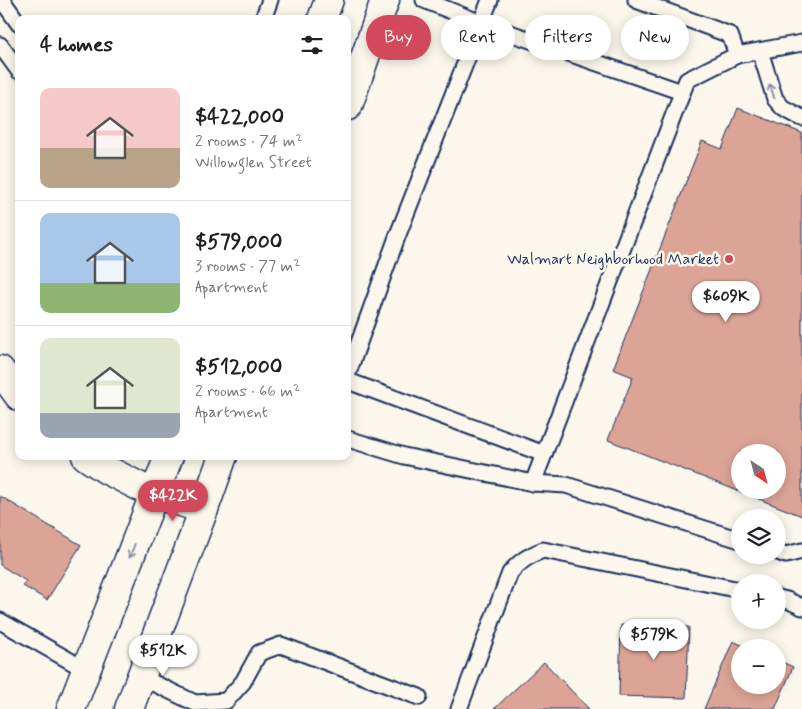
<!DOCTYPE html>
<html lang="en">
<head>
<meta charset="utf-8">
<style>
	body { margin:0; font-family:Mynerve,sans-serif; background:#f6f6f6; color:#202124; height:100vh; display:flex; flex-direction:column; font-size:19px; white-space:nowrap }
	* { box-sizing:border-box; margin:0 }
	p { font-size:16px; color:#757577 }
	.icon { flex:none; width:28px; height:28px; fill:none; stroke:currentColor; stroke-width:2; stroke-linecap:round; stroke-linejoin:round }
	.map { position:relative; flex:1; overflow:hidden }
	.sheet { position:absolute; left:15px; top:15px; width:336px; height:445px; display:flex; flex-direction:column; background:#fff; border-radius:10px; box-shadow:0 2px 12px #0003 }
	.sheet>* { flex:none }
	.banner { position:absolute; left:366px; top:15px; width:360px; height:45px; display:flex; gap:10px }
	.needle { width:32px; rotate:144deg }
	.controls { position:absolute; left:731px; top:444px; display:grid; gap:10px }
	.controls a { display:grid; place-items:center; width:55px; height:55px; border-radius:50%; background:#fff; box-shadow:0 2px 12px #0003; font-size:25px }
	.price { position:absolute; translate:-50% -42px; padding:0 11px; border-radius:18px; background:#fff; color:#222; font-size:16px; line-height:32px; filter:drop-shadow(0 1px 2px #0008) }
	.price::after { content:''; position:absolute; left:50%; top:30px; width:15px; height:11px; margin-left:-8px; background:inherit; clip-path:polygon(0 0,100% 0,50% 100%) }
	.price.selected { background:#d1495b; color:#fff }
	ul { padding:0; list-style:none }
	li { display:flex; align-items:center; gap:15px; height:125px; padding:0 25px }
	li+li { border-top:1px solid #e0e0e0 }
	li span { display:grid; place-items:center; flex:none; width:140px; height:100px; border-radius:10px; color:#555 }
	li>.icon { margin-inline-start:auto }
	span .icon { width:60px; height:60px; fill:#fffc; stroke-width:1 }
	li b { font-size:21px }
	h2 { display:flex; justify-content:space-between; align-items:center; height:60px; padding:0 25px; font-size:21px }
	.chip { padding:0 18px; border-radius:22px; background:#fff; box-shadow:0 2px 12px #0003; font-size:18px; line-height:45px }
	.chip.selected { background:#d1495b; color:#fff }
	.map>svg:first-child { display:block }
	.building { fill:#dca496; stroke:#1b2f5e; fill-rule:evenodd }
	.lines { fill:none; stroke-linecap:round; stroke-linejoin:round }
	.lane-casing { stroke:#1b2f5e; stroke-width:19 }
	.street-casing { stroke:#1b2f5e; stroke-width:31 }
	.secondary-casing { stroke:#1b2f5e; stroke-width:31 }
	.lane { stroke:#fbf7ec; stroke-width:15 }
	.street { stroke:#fbf7ec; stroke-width:28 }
	.secondary { stroke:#fbf7ec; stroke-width:28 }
	.oneway { stroke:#8b93a5 }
	.poi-dot { fill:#d1495b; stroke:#fbf7ec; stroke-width:2 }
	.labels { text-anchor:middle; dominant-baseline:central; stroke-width:5; stroke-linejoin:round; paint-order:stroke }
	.poi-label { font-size:16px; fill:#1b2f5e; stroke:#fbf7ec; text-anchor:end }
</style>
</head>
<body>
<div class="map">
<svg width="802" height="709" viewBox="0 0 802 709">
	<rect width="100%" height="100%" fill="#fbf7ec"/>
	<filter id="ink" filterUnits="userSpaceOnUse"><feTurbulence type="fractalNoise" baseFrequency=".02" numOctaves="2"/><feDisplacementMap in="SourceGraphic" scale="10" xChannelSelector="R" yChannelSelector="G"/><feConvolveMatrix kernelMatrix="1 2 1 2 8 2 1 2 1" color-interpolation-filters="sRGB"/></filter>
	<g filter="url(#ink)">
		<!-- building -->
		<g class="building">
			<path d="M738,108l64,25v383l-194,-76 25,-63 -20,-8 89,-228 20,8zM740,452h38v38h-38z"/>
			<polygon points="0,496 81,545 47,600 23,586 26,581 0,565"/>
			<polygon points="621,625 689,627 686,698 619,696"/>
			<polygon points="733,641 748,648 740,648 740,685 778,685 778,660 793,667 775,709 704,709"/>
			<polygon points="544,662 589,709 494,709"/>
		</g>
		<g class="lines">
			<defs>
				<g id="lane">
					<polyline points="2,0 19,24"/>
					<polyline points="424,0 481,23 682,92"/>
					<polyline points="636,0 730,35 737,55"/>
					<polyline points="263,19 270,0"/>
					<polyline points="0,45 19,71"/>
					<polyline points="760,51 775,99 783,108 802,118"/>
					<polyline points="348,373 397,237 490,0"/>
					<polyline points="348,381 544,454"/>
					<polyline points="348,439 404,456 533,483 566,485 740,540"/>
					<polyline points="533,483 687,80 737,55 802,43"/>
					<polyline points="778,552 786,555 802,551"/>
					<polyline points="778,598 787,600 802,607"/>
					<polyline points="0,621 86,670"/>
					<polyline points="141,677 195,703 226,701 243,682 259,653 281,645 419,697"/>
					<path d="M459,709l51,-136c10,-12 18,-17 33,-23l197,40"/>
				</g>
				<g id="street">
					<polyline points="0,370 19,396"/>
					<polyline points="86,456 107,470 154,494 204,509"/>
				</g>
				<g id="secondary">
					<polyline points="322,19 329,0"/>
					<polyline points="348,106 385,0"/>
					<polyline points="71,709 169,456"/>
					<polyline points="129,709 204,509 223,456"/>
				</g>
			</defs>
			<!-- lane casing -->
			<use href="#lane" class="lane-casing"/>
			<!-- street casing -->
			<use href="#street" class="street-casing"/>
			<!-- secondary casing -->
			<use href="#secondary" class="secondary-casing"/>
			<!-- lane -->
			<use href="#lane" class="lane"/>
			<!-- street -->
			<use href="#street" class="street"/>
			<!-- secondary -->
			<use href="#secondary" class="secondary"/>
		</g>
		<!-- one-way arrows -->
		<defs><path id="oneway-shaft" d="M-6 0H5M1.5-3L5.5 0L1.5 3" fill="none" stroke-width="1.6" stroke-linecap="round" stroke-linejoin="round" transform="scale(1.25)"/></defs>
		<g class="oneway">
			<use href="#oneway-shaft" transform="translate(772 91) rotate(-108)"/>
			<use href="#oneway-shaft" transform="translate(132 551) rotate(111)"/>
		</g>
	</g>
	<!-- markers -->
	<circle class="poi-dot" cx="729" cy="259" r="5"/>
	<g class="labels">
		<!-- poi labels -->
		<g class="poi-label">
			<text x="719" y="259">Walmart Neighborhood Market</text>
		</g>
	</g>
</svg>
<div class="controls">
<a><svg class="needle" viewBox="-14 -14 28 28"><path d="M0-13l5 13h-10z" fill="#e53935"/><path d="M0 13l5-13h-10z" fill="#757577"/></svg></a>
<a><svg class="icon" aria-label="layers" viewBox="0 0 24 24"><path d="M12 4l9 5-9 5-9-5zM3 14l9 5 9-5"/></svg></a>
<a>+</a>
<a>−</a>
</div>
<b class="price" style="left:726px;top:323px">$609K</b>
<b class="price selected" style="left:173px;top:522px">$422K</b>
<b class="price" style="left:654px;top:661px">$579K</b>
<b class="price" style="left:163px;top:677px">$512K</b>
<div class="banner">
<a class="chip selected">Buy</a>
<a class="chip">Rent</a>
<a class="chip">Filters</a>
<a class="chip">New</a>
</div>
<section class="sheet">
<h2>4 homes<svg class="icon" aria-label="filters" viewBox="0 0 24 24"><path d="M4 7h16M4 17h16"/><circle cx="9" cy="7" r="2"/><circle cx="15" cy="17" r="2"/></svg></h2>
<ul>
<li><span style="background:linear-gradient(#f6c9c9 60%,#b9a48a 0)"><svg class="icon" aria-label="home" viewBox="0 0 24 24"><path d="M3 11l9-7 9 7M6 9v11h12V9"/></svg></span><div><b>$422,000</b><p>2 rooms · 74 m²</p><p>Willowglen Street</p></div></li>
<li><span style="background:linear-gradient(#a9c7e8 70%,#8fb573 0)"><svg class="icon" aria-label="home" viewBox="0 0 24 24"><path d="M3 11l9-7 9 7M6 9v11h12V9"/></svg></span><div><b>$579,000</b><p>3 rooms · 77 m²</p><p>Apartment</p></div></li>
<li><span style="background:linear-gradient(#dfe7d0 75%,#9aa5b1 0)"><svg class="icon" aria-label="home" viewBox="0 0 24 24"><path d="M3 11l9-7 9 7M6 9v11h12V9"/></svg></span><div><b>$512,000</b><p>2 rooms · 66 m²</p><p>Apartment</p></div></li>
</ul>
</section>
</div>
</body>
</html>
